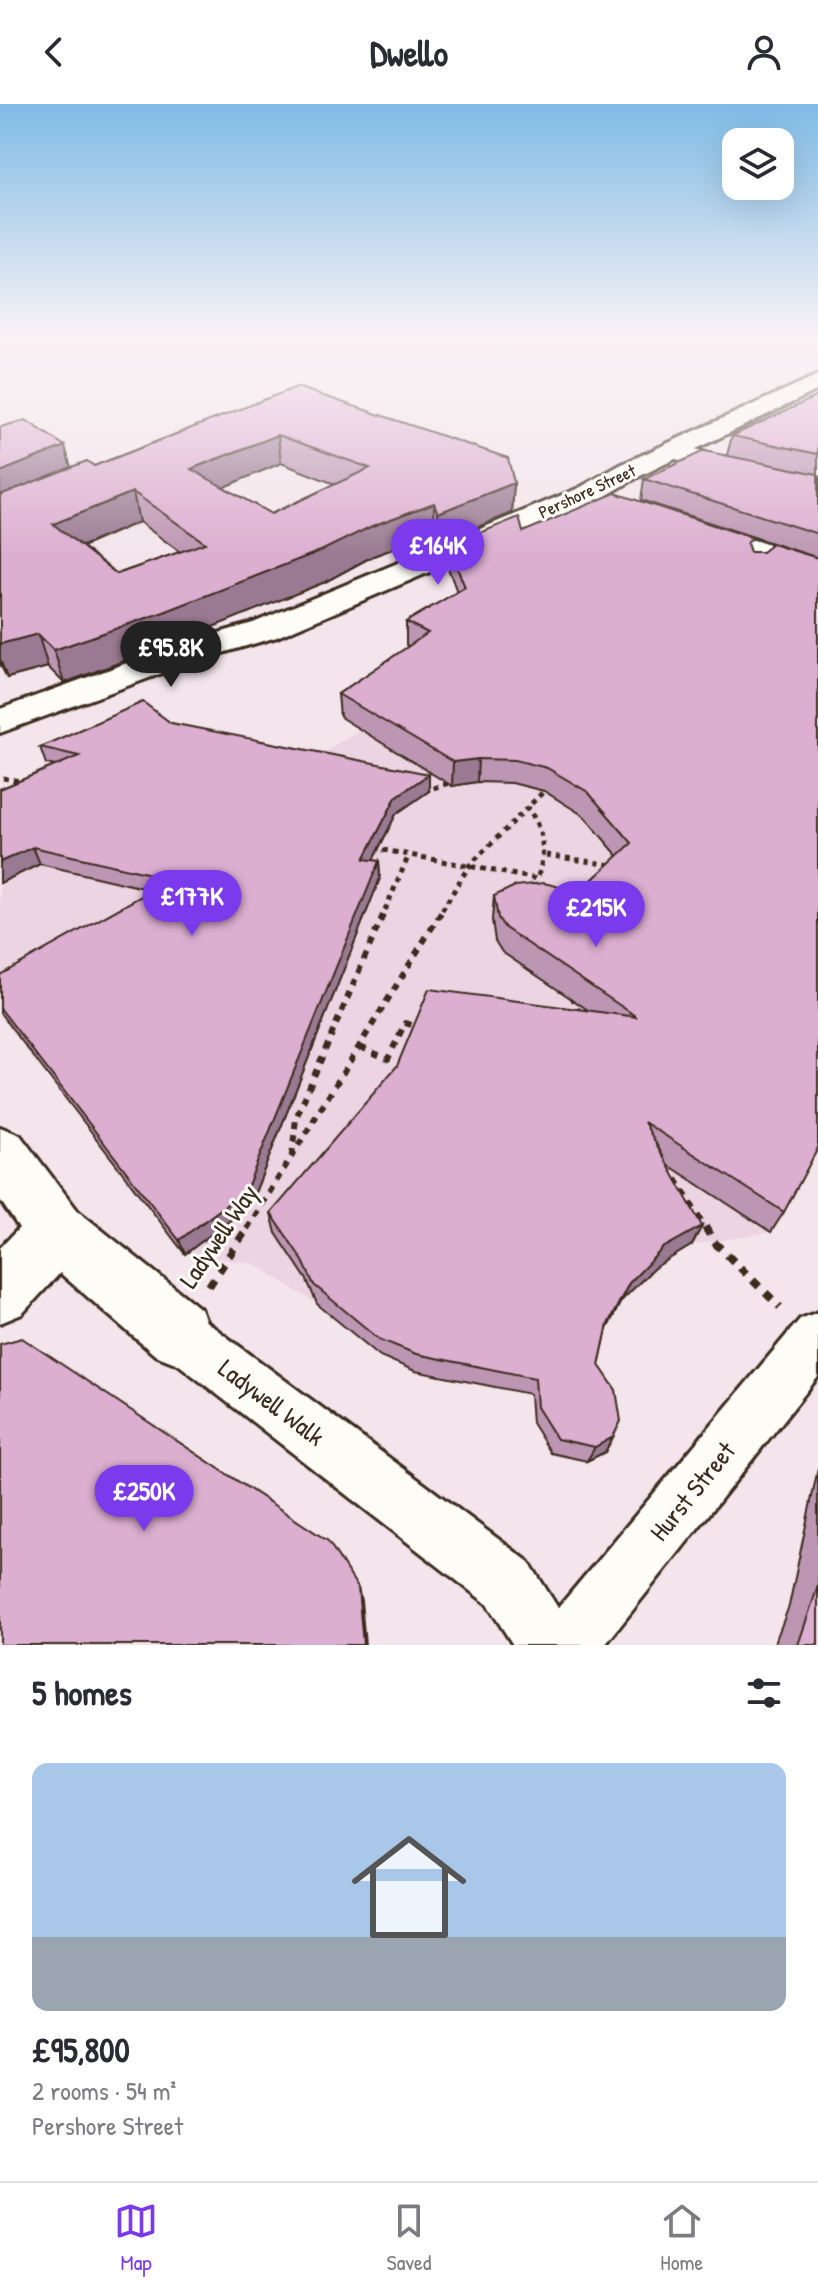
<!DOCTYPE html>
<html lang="en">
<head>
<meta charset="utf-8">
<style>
	body { margin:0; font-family:"Patrick Hand",sans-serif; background:#f7f7f7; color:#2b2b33; height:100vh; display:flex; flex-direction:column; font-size:30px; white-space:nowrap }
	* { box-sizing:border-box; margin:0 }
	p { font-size:26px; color:#7c7c81 }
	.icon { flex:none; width:44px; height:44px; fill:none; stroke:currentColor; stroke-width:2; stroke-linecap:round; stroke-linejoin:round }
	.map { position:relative; height:1541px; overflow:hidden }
	.side { display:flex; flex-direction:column; background:#fff; flex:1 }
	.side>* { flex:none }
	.fabs { position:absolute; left:722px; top:24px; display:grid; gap:16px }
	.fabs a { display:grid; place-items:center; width:72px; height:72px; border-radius:16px; background:#fff; box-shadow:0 8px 32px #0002; font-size:40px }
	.price { position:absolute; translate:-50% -68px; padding:0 18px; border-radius:28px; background:#7c3aed; color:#fff; font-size:26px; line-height:52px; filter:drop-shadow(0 2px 4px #0008) }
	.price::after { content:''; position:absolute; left:50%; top:48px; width:24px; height:18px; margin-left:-12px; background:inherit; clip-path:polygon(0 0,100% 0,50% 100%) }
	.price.on { background:#222; color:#fff }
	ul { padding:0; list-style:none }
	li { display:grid; align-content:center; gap:16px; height:424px; padding:0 32px }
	li span { display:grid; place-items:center; height:248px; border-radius:16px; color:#555 }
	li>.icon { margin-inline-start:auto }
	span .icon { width:144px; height:144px; fill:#fffc; stroke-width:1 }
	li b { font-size:34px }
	h2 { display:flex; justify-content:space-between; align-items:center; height:96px; padding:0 32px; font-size:34px }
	header { display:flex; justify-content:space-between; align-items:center; height:104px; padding:0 32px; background:#fff; font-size:36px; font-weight:700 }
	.dock { display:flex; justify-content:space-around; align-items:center; height:112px; border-top:2px solid #e1e1e2; background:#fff; font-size:22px; color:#7c7c81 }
	.dock a { display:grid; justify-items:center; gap:4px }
	.dock .on { color:#7c3aed }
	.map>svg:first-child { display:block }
	.built { fill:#ecd4e3 }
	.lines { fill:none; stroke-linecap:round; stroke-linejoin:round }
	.pedestrian-casing { stroke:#3b2a1e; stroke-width:6 }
	.minor-casing { stroke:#3b2a1e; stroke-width:6 }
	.tertiary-casing { stroke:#3b2a1e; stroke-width:6 }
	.path-far2 { stroke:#3b2a1e; stroke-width:5; stroke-dasharray:5 5; stroke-linecap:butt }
	.path-far1 { stroke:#3b2a1e; stroke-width:6; stroke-dasharray:7 7; stroke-linecap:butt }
	.path { stroke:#3b2a1e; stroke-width:8; stroke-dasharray:9 9; stroke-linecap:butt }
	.pedestrian { fill:#fdfcf7; fill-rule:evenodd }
	.minor { fill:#fdfcf7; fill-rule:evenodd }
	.tertiary { fill:#fdfcf7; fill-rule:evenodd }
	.wall { fill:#bd96b3; stroke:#3b2a1e; stroke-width:2; fill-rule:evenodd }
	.shaded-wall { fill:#9a7a92; stroke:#3b2a1e; stroke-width:2 }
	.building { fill:#dcaed0; stroke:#3b2a1e; stroke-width:2; fill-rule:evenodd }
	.labels { text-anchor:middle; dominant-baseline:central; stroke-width:6; stroke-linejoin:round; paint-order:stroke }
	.far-street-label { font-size:18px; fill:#3b2a1e; stroke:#fdfcf7 }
	.near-street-label { font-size:26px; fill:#3b2a1e; stroke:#fdfcf7 }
</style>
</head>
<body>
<header><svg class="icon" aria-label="back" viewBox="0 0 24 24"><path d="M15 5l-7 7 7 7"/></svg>Dwello<svg class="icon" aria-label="person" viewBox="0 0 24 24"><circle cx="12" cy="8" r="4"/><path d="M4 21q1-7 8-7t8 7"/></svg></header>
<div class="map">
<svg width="818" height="1541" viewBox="0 0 818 1541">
	<rect width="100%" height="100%" fill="#f3e5eb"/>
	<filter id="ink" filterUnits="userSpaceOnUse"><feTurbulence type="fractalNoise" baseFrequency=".0125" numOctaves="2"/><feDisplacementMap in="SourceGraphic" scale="16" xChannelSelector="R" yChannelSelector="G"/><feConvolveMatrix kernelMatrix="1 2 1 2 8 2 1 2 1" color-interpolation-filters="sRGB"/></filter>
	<g filter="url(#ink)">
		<!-- built -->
		<polygon class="built" points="360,625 806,768 771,1128 692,1141 654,1164 621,1197 601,1237 587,1357 551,1349 532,1319 528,1290 415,1267 380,1252 317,1200 255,1160 185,1150 0,909 0,705 17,698 46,660 303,662"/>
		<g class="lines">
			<defs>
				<polygon id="pedestrian" points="178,1203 196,1210 529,1458 558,1504 800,1215 818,1208 818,1273 605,1541 513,1541 487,1500 160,1246 153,1228 160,1210"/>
				<g id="minor">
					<path d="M675,337l39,15 104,22v16c-29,-6 -141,-24 -156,-45l4,-5z"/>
					<polygon points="695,417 818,457 818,476 685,432 681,426 685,420"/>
					<polygon points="0,1023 20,1031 78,1107 201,1205 210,1228 201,1251 178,1260 155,1251 60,1169 22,1210 0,1219 0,1144 19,1124 0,1096"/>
				</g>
				<polygon id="tertiary" points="818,271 818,286 638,373 599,396 277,533 195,557 0,629 0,605 171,543 253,519 579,384 620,361"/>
			</defs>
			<!-- pedestrian casing -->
			<use href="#pedestrian" class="pedestrian-casing"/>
			<!-- minor casing -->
			<use href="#minor" class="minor-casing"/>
			<!-- tertiary casing -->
			<use href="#tertiary" class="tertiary-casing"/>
			<!-- path-far2 -->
			<g class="path-far2">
				<polyline points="3,674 25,678"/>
				<polyline points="424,687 452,678"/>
				<path d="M373,744l164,31c10,-28 6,-47 -9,-72"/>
				<polyline points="546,751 612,761"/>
				<polyline points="385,806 409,751"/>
				<polyline points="442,806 469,762 548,683"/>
			</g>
			<!-- path-far1 -->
			<g class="path-far1">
				<polyline points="572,891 580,911"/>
				<polyline points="360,943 388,955 405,919 418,923"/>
				<polyline points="292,1052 296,1014 386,804"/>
				<polyline points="676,1075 706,1125"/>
				<polyline points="247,1125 444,804"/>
			</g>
			<!-- path -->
			<g class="path">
				<polyline points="705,1123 714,1138 780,1203"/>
				<polyline points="209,1182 248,1123"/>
			</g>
			<!-- pedestrian -->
			<use href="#pedestrian" class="pedestrian"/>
			<!-- minor -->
			<use href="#minor" class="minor"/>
			<!-- tertiary -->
			<use href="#tertiary" class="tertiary"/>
		</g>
		<!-- wall -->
		<g class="wall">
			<path d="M297,283l217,96 -2,30 -74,30 -4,-9 -61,22 -48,26 -155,62 -106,39 -16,-16 -41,11 -7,-14v-237l71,40 23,-1zM281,359l54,21 -64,30 -48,-27zM139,418l41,30 -63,22 -35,-27z"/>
			<polygon points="818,292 818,454 641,396 644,375 727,351 732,332"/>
			<polygon points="523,428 749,447 784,1108 771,1128 667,1060 692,1141 654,1164 621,1197 607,1225 599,1261 613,1333 605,1348 587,1357 551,1349 532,1319 530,1290 415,1267 380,1252 317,1200 307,1176 276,1129 271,1109 588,906 502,848 495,837 492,816 494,792 579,788 618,752 584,712 544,687 512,679 477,678 452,682 340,613 338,590 409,542 406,541 406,518 457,488 448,464 448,442"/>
			<polygon points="171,619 429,687 396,710 373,756 379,757 380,774 250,1101 185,1150 0,909 0,871 152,786 40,760 0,779 0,685 55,662 46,660 40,643"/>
			<polygon points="818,1364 818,1541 774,1541 789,1502"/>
		</g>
		<!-- shaded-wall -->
		<g class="shaded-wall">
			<polygon points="278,331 281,359 196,395 191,365"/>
			<polygon points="65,342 73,371 0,401 0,368"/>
			<polygon points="514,379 512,409 438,439 438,409"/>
			<polygon points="133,388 139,418 61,451 53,420"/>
			<polygon points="434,399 434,430 373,452 325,478 170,540 64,579 54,546 372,422"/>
			<polygon points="38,530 48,563 7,574 0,555 0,540"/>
			<polygon points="478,655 477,678 452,682 453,658"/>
			<polygon points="429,670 429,687 396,710 365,772 364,755 396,693"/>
			<polygon points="33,743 40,760 0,779 0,758"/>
			<polygon points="379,757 380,774 250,1101 185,1150 179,1136"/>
			<polygon points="702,1122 692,1141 654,1164 621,1197 601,1237 629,1179 663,1144"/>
			<polygon points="613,1333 605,1348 587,1357 595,1343"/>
			<polygon points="358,1484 361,1497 365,1541 363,1541"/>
		</g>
		<!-- building -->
		<g class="building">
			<path d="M297,283l211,71 6,25 -76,30 -4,-10 -62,23 -49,24 -159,62 -110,38 -16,-16 -38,10v-149l87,-34 7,5zM278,331l92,33 -99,46 -80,-45zM133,388l72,51 -88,31 -64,-50z"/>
			<polygon points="818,292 818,350 732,332"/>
			<polygon points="26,316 65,342 0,368 0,323"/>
			<polygon points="704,347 818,370 818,430 644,375"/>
			<polygon points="615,389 753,434 747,439 750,448 762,448 772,440 818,454 818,1044 784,1108 644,1018 702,1122 663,1144 629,1179 608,1220 599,1261 616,1286 621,1317 613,1333 595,1343 557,1335 537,1303 535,1274 416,1250 379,1235 314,1181 303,1157 271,1109 397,962 429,885 637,913 505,824 498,814 494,792 515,782 544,779 579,788 632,739 588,688 547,664 515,656 478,655 453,658 338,590 428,529 406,518 465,483 448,442 519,413 523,428"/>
			<polygon points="143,598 171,619 429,670 396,693 364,755 379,757 246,1086 179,1136 0,904 0,871 172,775 33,743 0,758 0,685 79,652 40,643"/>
			<polygon points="22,1234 328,1437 358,1484 363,1541 0,1541 0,1240"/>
			<polygon points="818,1480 818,1541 798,1541 816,1488"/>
		</g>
	</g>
	<!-- sky -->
	<linearGradient id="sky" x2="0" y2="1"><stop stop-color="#7fbbe6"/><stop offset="0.52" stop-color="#faf3f6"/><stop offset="1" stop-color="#faf3f6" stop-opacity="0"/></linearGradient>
	<rect width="818" height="452" fill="url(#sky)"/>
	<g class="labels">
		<!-- far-street labels -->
		<g class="far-street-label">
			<text transform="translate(587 387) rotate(-25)">Pershore Street</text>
		</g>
		<!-- near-street labels -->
		<g class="near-street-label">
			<text transform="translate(218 1132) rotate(-56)">Ladywell Way</text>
			<text transform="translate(272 1298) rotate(37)">Ladywell Walk</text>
			<text transform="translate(692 1387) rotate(-51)">Hurst Street</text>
		</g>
	</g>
</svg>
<div class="fabs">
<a><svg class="icon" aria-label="layers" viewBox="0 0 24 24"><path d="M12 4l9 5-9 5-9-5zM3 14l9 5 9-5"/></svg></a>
</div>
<b class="price" style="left:438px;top:483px">£164K</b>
<b class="price on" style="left:171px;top:585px">£95.8K</b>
<b class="price" style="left:192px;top:834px">£177K</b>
<b class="price" style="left:596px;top:845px">£215K</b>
<b class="price" style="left:144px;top:1429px">£250K</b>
</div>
<section class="side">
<h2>5 homes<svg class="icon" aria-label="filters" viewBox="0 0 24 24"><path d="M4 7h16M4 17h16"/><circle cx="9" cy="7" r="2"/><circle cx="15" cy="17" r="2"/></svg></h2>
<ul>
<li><span style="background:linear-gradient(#a9c7e8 70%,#9aa5b1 0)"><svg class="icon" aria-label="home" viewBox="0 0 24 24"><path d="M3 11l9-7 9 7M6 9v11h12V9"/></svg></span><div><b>£95,800</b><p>2 rooms · 54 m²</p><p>Pershore Street</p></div></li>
</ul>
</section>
<nav class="dock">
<a class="on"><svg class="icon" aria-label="map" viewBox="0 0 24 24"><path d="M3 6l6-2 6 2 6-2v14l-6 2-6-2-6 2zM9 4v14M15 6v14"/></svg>Map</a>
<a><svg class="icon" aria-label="saved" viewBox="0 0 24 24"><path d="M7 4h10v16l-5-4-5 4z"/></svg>Saved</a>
<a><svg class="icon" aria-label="home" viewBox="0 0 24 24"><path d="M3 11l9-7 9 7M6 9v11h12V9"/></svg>Home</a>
</nav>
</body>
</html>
